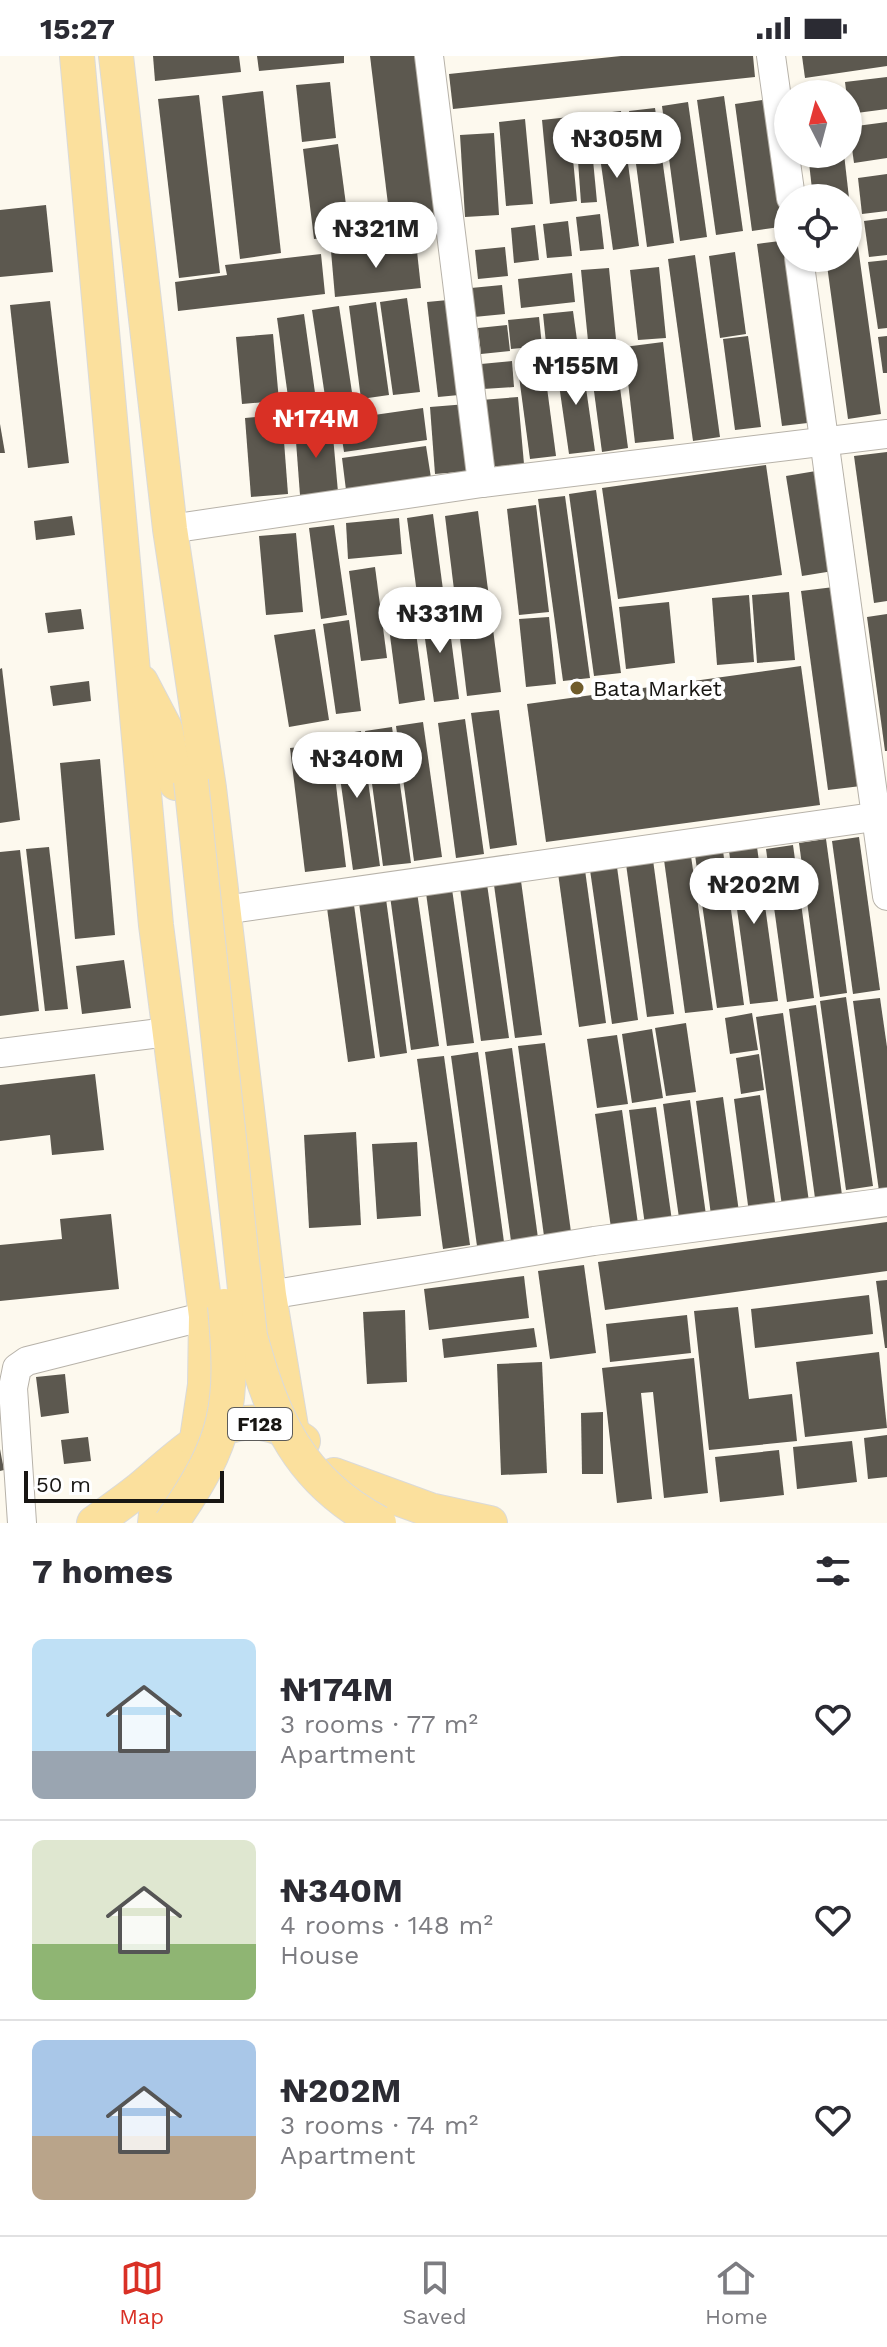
<!DOCTYPE html>
<html lang="en">
<head>
<meta charset="utf-8">
<style>
	body { margin:0; font-family:"Work Sans",sans-serif; background:#f7f7f7; color:#2b2b33; height:100vh; display:flex; flex-direction:column; font-size:30px; white-space:nowrap }
	* { box-sizing:border-box; margin:0 }
	p { font-size:26px; color:#7c7c81 }
	.icon { flex:none; width:44px; height:44px; fill:none; stroke:currentColor; stroke-width:2; stroke-linecap:round; stroke-linejoin:round }
	.map { position:relative; height:1467px; overflow:hidden }
	.panel { display:flex; flex-direction:column; background:#fff; flex:1 }
	.panel>* { flex:none }
	.needle { width:52px; rotate:354deg }
	.buttons { position:absolute; left:774px; top:24px; display:grid; gap:16px }
	.buttons a { display:grid; place-items:center; width:88px; height:88px; border-radius:50%; background:#fff; box-shadow:0 2px 6px #0004; font-size:40px }
	.scale { position:absolute; left:24px; bottom:20px; width:200px; box-sizing:border-box; padding-left:8px; border:4px solid #181613; border-top:0; font-size:22px; line-height:28px; white-space:nowrap; color:#181613; -webkit-text-stroke:6px #fff; paint-order:stroke }
	.price { position:absolute; translate:-50% -68px; padding:0 18px; border-radius:28px; background:#fff; color:#222; font-size:26px; line-height:52px; filter:drop-shadow(0 2px 4px #0008) }
	.price::after { content:''; position:absolute; left:50%; top:48px; width:24px; height:18px; margin-left:-12px; background:inherit; clip-path:polygon(0 0,100% 0,50% 100%) }
	.price.selected { background:#d93025; color:#fff }
	ul { padding:0; list-style:none }
	li { display:flex; align-items:center; gap:24px; height:200px; padding:0 32px }
	li+li { border-top:2px solid #e1e1e2 }
	li span { display:grid; place-items:center; flex:none; width:224px; height:160px; border-radius:12px; color:#555 }
	li>.icon { margin-inline-start:auto }
	span .icon { width:96px; height:96px; fill:#fffc; stroke-width:1 }
	li b { font-size:34px }
	h2 { display:flex; justify-content:space-between; align-items:center; height:96px; padding:0 32px; font-size:34px }
	.status { display:flex; justify-content:space-between; align-items:center; height:56px; padding:0 40px; background:#fff; direction:ltr }
	.status svg { height:22px; fill:currentColor }
	.menu { display:flex; justify-content:space-around; align-items:center; height:112px; border-top:2px solid #e1e1e2; background:#fff; font-size:22px; color:#7c7c81 }
	.menu a { display:grid; justify-items:center; gap:4px }
	.menu .selected { color:#d93025 }
	.map>svg:first-child { display:block }
	.building { fill:#5c584f }
	.lines { fill:none; stroke-linecap:round; stroke-linejoin:round }
	.minor-casing { stroke:#b7b2a9; stroke-width:30 }
	.major-casing { stroke:#dadad9; stroke-width:36 }
	.minor { stroke:#fff; stroke-width:28 }
	.major { stroke:#fbe09d; stroke-width:34 }
	.major-bridge-casing { stroke:#dadad9; stroke-width:36; stroke-linecap:butt }
	.major-bridge { stroke:#fbe09d; stroke-width:34 }
	.poi-dot { fill:#705c2b; stroke:#fff; stroke-width:3 }
	.labels { text-anchor:middle; dominant-baseline:central; stroke-width:8; stroke-linejoin:round; paint-order:stroke }
	.shield { fill:#fff; stroke:#5d5c5a; stroke-width:2 }
	.shield-label { font-size:20px; font-weight:bold; fill:#181613 }
	.poi-label { font-size:22px; fill:#181613; stroke:#fff; text-anchor:start }
</style>
</head>
<body>
<div class="status"><b>15:27</b><svg viewBox="0 0 49 12"><path d="M0 12V9h3v3zM5 12V6h3v6zM10 12V3h3v9zM15 12V0h3v12zM26 1h20v11H26zM47 4h2v5h-2z"/></svg></div>
<div class="map">
<svg width="887" height="1467" viewBox="0 0 887 1467">
	<rect width="100%" height="100%" fill="#fdf9ee"/>
	<!-- building -->
	<g class="building">
		<polygon points="153,0 239,0 241,16 155,25"/>
		<polygon points="257,0 344,0 344,7 259,15"/>
		<polygon points="370,0 418,0 437,168 391,173"/>
		<polygon points="621,0 753,0 755,21 453,53 449,18"/>
		<polygon points="802,0 887,0 887,10 805,22"/>
		<polygon points="887,21 887,53 849,58 845,26"/>
		<polygon points="330,26 336,82 302,86 296,29"/>
		<polygon points="835,32 836,38 801,38 801,36"/>
		<polygon points="263,35 281,197 240,203 222,40"/>
		<polygon points="199,39 220,217 179,222 158,43"/>
		<polygon points="724,40 743,175 716,179 697,44"/>
		<polygon points="770,43 787,170 752,175 735,48"/>
		<polygon points="688,46 707,181 680,185 662,50"/>
		<polygon points="655,52 674,187 647,191 629,55"/>
		<polygon points="621,55 639,190 613,194 594,58"/>
		<polygon points="587,59 590,101 575,102 572,60"/>
		<polygon points="569,61 577,145 550,148 542,64"/>
		<polygon points="525,63 533,148 506,150 499,66"/>
		<polygon points="887,66 887,102 854,107 849,71"/>
		<polygon points="494,77 499,159 465,161 460,79"/>
		<polygon points="338,88 350,179 314,183 303,93"/>
		<polygon points="808,98 844,98 849,142 813,142"/>
		<polygon points="593,104 597,146 581,147 578,105"/>
		<polygon points="887,118 887,155 862,158 858,122"/>
		<polygon points="46,149 53,216 0,221 0,154"/>
		<polygon points="600,158 604,193 580,195 576,161"/>
		<polygon points="887,162 887,199 869,201 864,165"/>
		<polygon points="568,165 572,200 547,202 543,168"/>
		<polygon points="535,169 539,204 514,207 511,172"/>
		<polygon points="856,176 881,358 848,363 826,202 848,202 848,177"/>
		<polygon points="788,184 816,366 782,370 757,188"/>
		<polygon points="416,186 421,232 335,241 331,195"/>
		<polygon points="505,191 508,220 478,223 475,194"/>
		<polygon points="735,196 746,278 720,282 709,200"/>
		<polygon points="321,198 325,238 178,255 175,226 227,219 225,209"/>
		<polygon points="695,199 720,381 693,385 668,203"/>
		<polygon points="887,204 887,272 878,273 868,206"/>
		<polygon points="659,211 666,282 638,284 630,214"/>
		<polygon points="609,212 616,283 588,285 581,214"/>
		<polygon points="572,217 575,246 521,252 518,223"/>
		<polygon points="502,229 505,258 474,261 471,232"/>
		<polygon points="407,242 420,336 393,339 380,246"/>
		<polygon points="448,244 459,339 438,341 427,246"/>
		<polygon points="50,245 69,407 28,412 10,249"/>
		<polygon points="376,246 389,339 361,343 349,250"/>
		<polygon points="339,250 353,343 326,347 312,254"/>
		<polygon points="573,255 577,284 546,287 543,258"/>
		<polygon points="304,258 317,351 290,355 277,262"/>
		<polygon points="539,261 542,290 511,293 508,264"/>
		<polygon points="507,269 510,295 481,298 478,272"/>
		<polygon points="273,278 279,345 242,348 236,281"/>
		<polygon points="748,280 761,371 735,374 723,283"/>
		<polygon points="887,280 887,317 883,317 878,281"/>
		<polygon points="663,286 674,383 635,387 624,291"/>
		<polygon points="616,301 628,392 602,396 590,305"/>
		<polygon points="582,304 595,395 569,398 556,308"/>
		<polygon points="512,305 514,331 483,333 481,308"/>
		<polygon points="544,309 556,400 530,403 518,313"/>
		<polygon points="518,341 524,408 487,411 481,344"/>
		<polygon points="467,348 472,415 435,418 430,351"/>
		<polygon points="423,352 427,384 344,396 339,364"/>
		<polygon points="282,359 288,438 251,441 245,362"/>
		<polygon points="0,368 5,397 0,397"/>
		<polygon points="332,369 338,436 300,439 295,372"/>
		<polygon points="426,390 431,422 346,434 342,402"/>
		<polygon points="887,396 887,545 874,547 854,400"/>
		<polygon points="766,409 782,519 618,543 602,432"/>
		<polygon points="816,415 833,515 802,520 786,420"/>
		<polygon points="596,434 621,617 594,620 569,438"/>
		<polygon points="565,440 590,622 563,625 538,443"/>
		<polygon points="536,449 549,556 519,559 507,453"/>
		<polygon points="478,455 501,636 467,640 445,460"/>
		<polygon points="433,458 445,549 419,553 407,462"/>
		<polygon points="72,460 75,479 36,484 34,465"/>
		<polygon points="399,462 402,498 348,503 346,467"/>
		<polygon points="334,469 347,559 321,563 309,472"/>
		<polygon points="296,477 303,556 266,559 259,480"/>
		<polygon points="375,511 387,602 361,605 349,515"/>
		<polygon points="834,531 861,730 828,734 801,535"/>
		<polygon points="789,536 795,604 757,607 752,539"/>
		<polygon points="749,539 754,606 717,609 712,542"/>
		<polygon points="669,546 675,607 626,613 619,551"/>
		<polygon points="447,552 459,643 434,646 421,555"/>
		<polygon points="81,553 84,573 48,577 45,557"/>
		<polygon points="413,554 425,644 399,648 387,557"/>
		<polygon points="887,558 887,695 885,695 867,561"/>
		<polygon points="549,561 556,628 526,631 519,563"/>
		<polygon points="349,564 361,655 336,658 323,568"/>
		<polygon points="315,573 329,664 289,671 274,579"/>
		<polygon points="801,610 820,749 546,786 527,648"/>
		<polygon points="2,612 20,764 0,767 0,613"/>
		<polygon points="89,625 91,645 53,650 50,630"/>
		<polygon points="499,654 517,789 490,793 471,657"/>
		<polygon points="465,663 484,798 456,802 438,667"/>
		<polygon points="423,666 442,801 414,805 396,670"/>
		<polygon points="392,671 411,807 383,810 365,675"/>
		<polygon points="361,675 380,810 353,814 334,679"/>
		<polygon points="331,688 346,811 305,816 290,692"/>
		<polygon points="100,703 115,879 75,883 60,707"/>
		<polygon points="859,781 880,934 853,938 832,785"/>
		<polygon points="826,783 847,937 820,941 799,787"/>
		<polygon points="793,789 814,942 787,946 766,793"/>
		<polygon points="49,791 68,953 45,955 26,793"/>
		<polygon points="757,791 778,945 750,948 729,795"/>
		<polygon points="20,794 39,955 0,960 0,796"/>
		<polygon points="723,795 744,949 717,952 695,799"/>
		<polygon points="691,800 713,954 685,957 664,804"/>
		<polygon points="653,804 674,958 647,961 626,808"/>
		<polygon points="617,811 638,964 612,968 590,814"/>
		<polygon points="585,814 606,967 579,971 558,817"/>
		<polygon points="521,825 542,979 515,982 494,829"/>
		<polygon points="487,828 509,982 481,985 460,832"/>
		<polygon points="452,833 474,987 447,990 426,837"/>
		<polygon points="417,836 439,990 411,994 390,840"/>
		<polygon points="386,843 407,997 380,1001 359,847"/>
		<polygon points="354,849 375,1002 348,1006 327,852"/>
		<polygon points="124,904 131,952 82,958 76,910"/>
		<polygon points="846,941 873,1130 846,1134 820,945"/>
		<polygon points="880,942 887,991 887,1134 879,1135 853,945"/>
		<polygon points="816,949 842,1139 815,1142 789,953"/>
		<polygon points="752,957 758,994 730,998 725,962"/>
		<polygon points="783,957 809,1146 782,1150 756,961"/>
		<polygon points="686,967 696,1036 666,1040 655,972"/>
		<polygon points="652,973 663,1042 632,1047 622,978"/>
		<polygon points="617,979 628,1048 597,1052 587,983"/>
		<polygon points="545,987 571,1176 544,1180 518,990"/>
		<polygon points="512,992 538,1182 511,1185 485,996"/>
		<polygon points="478,996 504,1186 477,1190 451,1000"/>
		<polygon points="759,998 764,1034 741,1038 736,1002"/>
		<polygon points="444,1000 470,1189 443,1193 417,1003"/>
		<polygon points="95,1018 104,1094 52,1099 50,1079 0,1085 0,1029"/>
		<polygon points="760,1039 776,1153 749,1157 734,1043"/>
		<polygon points="723,1041 739,1156 711,1159 696,1045"/>
		<polygon points="690,1044 706,1159 679,1162 663,1048"/>
		<polygon points="656,1051 672,1165 645,1169 629,1054"/>
		<polygon points="622,1054 638,1168 611,1172 595,1058"/>
		<polygon points="356,1076 361,1169 309,1172 304,1079"/>
		<polygon points="417,1086 421,1160 377,1163 372,1088"/>
		<polygon points="111,1158 119,1233 0,1245 0,1189 62,1183 60,1163"/>
		<polygon points="887,1166 887,1215 605,1254 598,1206"/>
		<polygon points="584,1209 596,1297 550,1303 538,1215"/>
		<polygon points="524,1220 529,1262 429,1274 424,1233"/>
		<polygon points="887,1224 887,1292 885,1292 876,1225"/>
		<polygon points="869,1239 873,1278 755,1292 751,1253"/>
		<polygon points="738,1251 749,1343 792,1338 797,1385 709,1394 694,1255"/>
		<polygon points="405,1254 407,1326 367,1328 363,1256"/>
		<polygon points="687,1259 691,1297 610,1306 606,1268"/>
		<polygon points="534,1272 537,1291 444,1302 442,1283"/>
		<polygon points="879,1296 887,1372 805,1381 796,1306"/>
		<polygon points="694,1302 708,1437 664,1442 653,1336 641,1337 652,1443 617,1447 602,1312"/>
		<polygon points="542,1306 547,1417 501,1419 497,1308"/>
		<polygon points="65,1318 69,1357 41,1361 36,1321"/>
		<polygon points="603,1356 603,1418 582,1418 581,1357"/>
		<polygon points="887,1379 887,1421 868,1423 864,1382"/>
		<polygon points="88,1381 91,1405 64,1408 61,1384"/>
		<polygon points="852,1385 857,1426 797,1433 793,1391"/>
		<polygon points="0,1393 4,1414 0,1415"/>
		<polygon points="779,1394 784,1439 720,1446 715,1401"/>
	</g>
	<g class="lines">
		<defs>
			<g id="minor">
				<polyline points="429,0 482,427"/>
				<polyline points="771,0 791,142"/>
				<polyline points="799,202 887,840"/>
				<polyline points="170,473 482,427 887,378"/>
				<polyline points="224,854 887,759"/>
				<polyline points="0,997 168,976"/>
				<polyline points="22,1467 13,1332 17,1312 27,1305 206,1260 269,1239 594,1185 887,1146"/>
			</g>
			<g id="major">
				<polyline points="77,0 156,869 206,1260 205,1329 197,1383"/>
				<polyline points="116,0 170,473 209,732 269,1239 292,1377"/>
				<polyline points="141,626 165,672 176,727"/>
				<polyline points="334,1419 430,1454 490,1467"/>
				<path d="M94,1467c15,-11 31,-22 46,-34 48,-40 97,-96 163,-48"/>
				<polyline points="155,1467 159,1432 172,1409"/>
			</g>
		</defs>
		<!-- minor casing -->
		<use href="#minor" class="minor-casing"/>
		<!-- major casing -->
		<use href="#major" class="major-casing"/>
		<!-- minor -->
		<use href="#minor" class="minor"/>
		<!-- major -->
		<use href="#major" class="major"/>
		<defs>
			<g id="major-bridge">
				<path d="M191,725l59,555c23,83 48,144 129,187"/>
				<path d="M171,1467c58,-83 63,-117 54,-217"/>
			</g>
		</defs>
		<!-- major-bridge casing -->
		<use href="#major-bridge" class="major-bridge-casing"/>
		<!-- major-bridge -->
		<use href="#major-bridge" class="major-bridge"/>
	</g>
	<!-- markers -->
	<circle class="poi-dot" cx="577" cy="632" r="8"/>
	<g class="labels">
		<!-- shield labels -->
		<rect class="shield" x="228" y="1352" width="64" height="32" rx="6"/>
		<g class="shield-label">
			<text x="260" y="1368">F128</text>
		</g>
		<!-- poi labels -->
		<g class="poi-label">
			<text x="593" y="632">Bata Market</text>
		</g>
	</g>
</svg>
<div class="buttons">
<a><svg class="needle" viewBox="-14 -14 28 28"><path d="M0-13l5 13h-10z" fill="#e53935"/><path d="M0 13l5-13h-10z" fill="#7c7c81"/></svg></a>
<a><svg class="icon" aria-label="locate" viewBox="0 0 24 24"><circle cx="12" cy="12" r="6"/><path d="M12 2v4M12 18v4M2 12h4M18 12h4"/></svg></a>
</div>
<div class="scale">50 m</div>
<b class="price" style="left:617px;top:124px">₦305M</b>
<b class="price" style="left:376px;top:214px">₦321M</b>
<b class="price" style="left:576px;top:351px">₦155M</b>
<b class="price selected" style="left:316px;top:404px">₦174M</b>
<b class="price" style="left:440px;top:599px">₦331M</b>
<b class="price" style="left:357px;top:744px">₦340M</b>
<b class="price" style="left:754px;top:870px">₦202M</b>
</div>
<section class="panel">
<h2>7 homes<svg class="icon" aria-label="filters" viewBox="0 0 24 24"><path d="M4 7h16M4 17h16"/><circle cx="9" cy="7" r="2"/><circle cx="15" cy="17" r="2"/></svg></h2>
<ul>
<li><span style="background:linear-gradient(#bfe0f5 70%,#9aa5b1 0)"><svg class="icon" aria-label="home" viewBox="0 0 24 24"><path d="M3 11l9-7 9 7M6 9v11h12V9"/></svg></span><div><b>₦174M</b><p>3 rooms · 77 m²</p><p>Apartment</p></div><svg class="icon" aria-label="heart" viewBox="0 0 24 24"><path d="M12 20l-8-8c-3-5 5-10 8-4 3-6 11-1 8 4z"/></svg></li>
<li><span style="background:linear-gradient(#dfe7d0 65%,#8fb573 0)"><svg class="icon" aria-label="home" viewBox="0 0 24 24"><path d="M3 11l9-7 9 7M6 9v11h12V9"/></svg></span><div><b>₦340M</b><p>4 rooms · 148 m²</p><p>House</p></div><svg class="icon" aria-label="heart" viewBox="0 0 24 24"><path d="M12 20l-8-8c-3-5 5-10 8-4 3-6 11-1 8 4z"/></svg></li>
<li><span style="background:linear-gradient(#a9c7e8 60%,#b9a48a 0)"><svg class="icon" aria-label="home" viewBox="0 0 24 24"><path d="M3 11l9-7 9 7M6 9v11h12V9"/></svg></span><div><b>₦202M</b><p>3 rooms · 74 m²</p><p>Apartment</p></div><svg class="icon" aria-label="heart" viewBox="0 0 24 24"><path d="M12 20l-8-8c-3-5 5-10 8-4 3-6 11-1 8 4z"/></svg></li>
</ul>
</section>
<nav class="menu">
<a class="selected"><svg class="icon" aria-label="map" viewBox="0 0 24 24"><path d="M3 6l6-2 6 2 6-2v14l-6 2-6-2-6 2zM9 4v14M15 6v14"/></svg>Map</a>
<a><svg class="icon" aria-label="saved" viewBox="0 0 24 24"><path d="M7 4h10v16l-5-4-5 4z"/></svg>Saved</a>
<a><svg class="icon" aria-label="home" viewBox="0 0 24 24"><path d="M3 11l9-7 9 7M6 9v11h12V9"/></svg>Home</a>
</nav>
</body>
</html>
